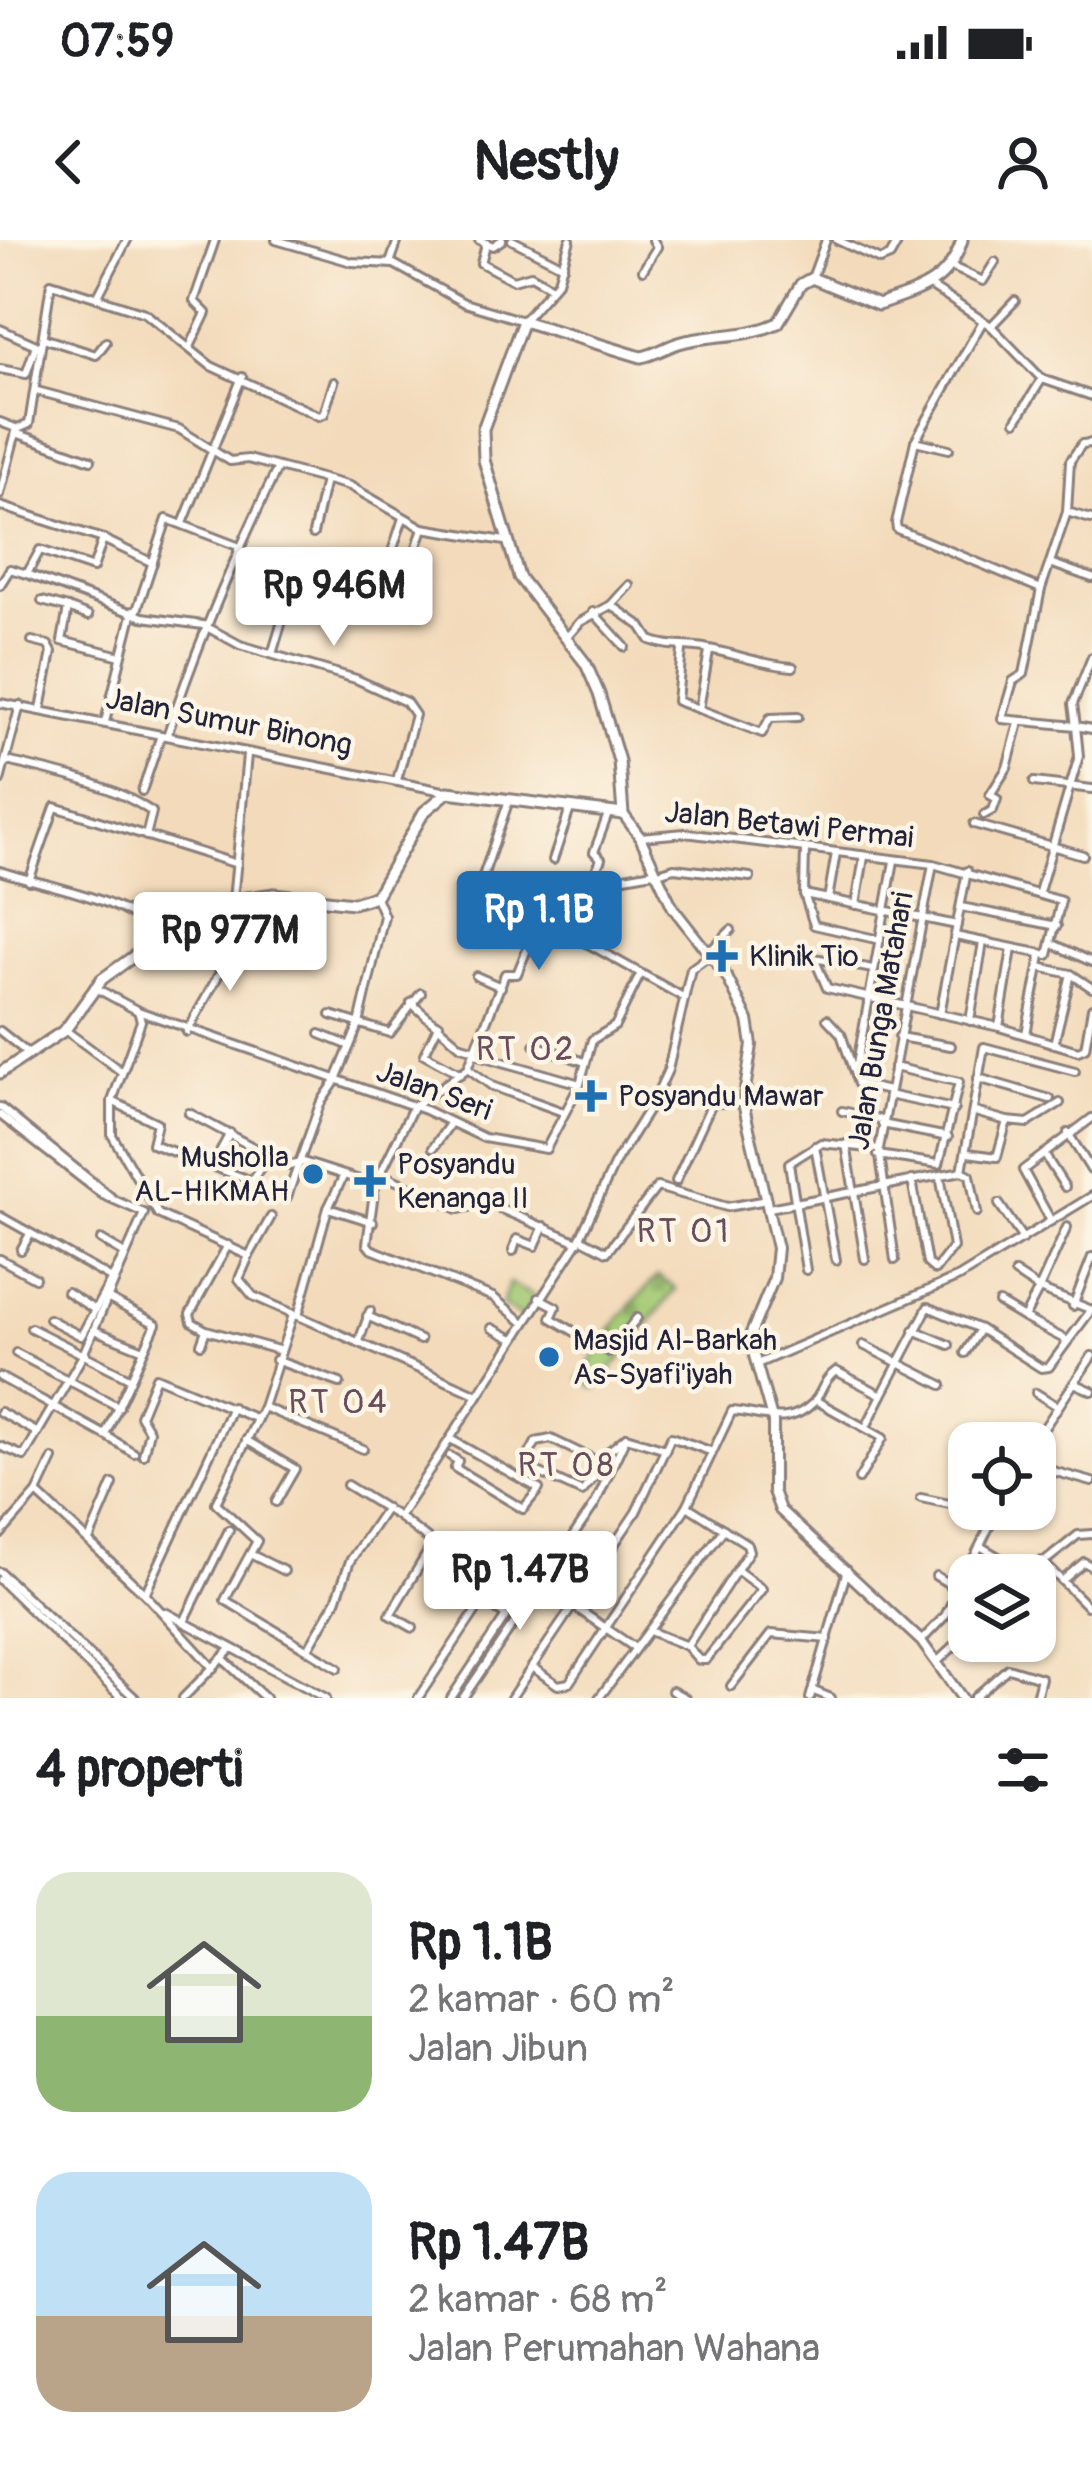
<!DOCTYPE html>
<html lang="id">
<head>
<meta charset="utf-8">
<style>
	body { margin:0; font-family:Pangolin,sans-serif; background:#f2f2f2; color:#202124; height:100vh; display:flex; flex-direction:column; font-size:45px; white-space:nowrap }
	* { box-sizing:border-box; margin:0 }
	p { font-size:39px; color:#757577 }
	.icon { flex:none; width:66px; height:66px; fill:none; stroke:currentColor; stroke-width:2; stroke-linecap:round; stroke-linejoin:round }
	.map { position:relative; height:1458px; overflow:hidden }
	.panel { display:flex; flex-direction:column; background:#fff; flex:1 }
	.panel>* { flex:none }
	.controls { position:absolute; left:948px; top:1182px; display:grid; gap:24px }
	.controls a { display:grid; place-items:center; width:108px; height:108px; border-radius:24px; background:#fff; box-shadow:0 3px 9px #0004; font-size:60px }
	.price { position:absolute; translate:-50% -102px; padding:0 27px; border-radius:12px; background:#fff; color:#222; font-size:39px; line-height:78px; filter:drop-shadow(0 3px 6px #0008) }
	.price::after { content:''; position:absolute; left:50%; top:72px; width:36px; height:27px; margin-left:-18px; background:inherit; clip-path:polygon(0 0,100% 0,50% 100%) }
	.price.current { background:#1f6fb2; color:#fff }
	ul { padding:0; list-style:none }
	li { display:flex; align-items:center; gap:36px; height:300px; padding:0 36px }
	li span { display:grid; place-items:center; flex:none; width:336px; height:240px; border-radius:36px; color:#555 }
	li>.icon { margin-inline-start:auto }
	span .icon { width:144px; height:144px; fill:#fffc; stroke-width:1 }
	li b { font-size:51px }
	h2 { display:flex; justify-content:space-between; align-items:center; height:144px; padding:0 36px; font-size:51px }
	.status { display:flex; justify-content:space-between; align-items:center; height:84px; padding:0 60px; background:#fff; direction:ltr }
	.status svg { height:33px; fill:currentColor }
	header { display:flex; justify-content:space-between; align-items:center; height:156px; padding:0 36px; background:#fff; font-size:54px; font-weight:700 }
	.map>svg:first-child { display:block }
	.grass { fill:#a5ca74; stroke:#647658; stroke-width:3 }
	.cemetery { fill:url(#cemetery-stones); stroke:#647658; stroke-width:3 }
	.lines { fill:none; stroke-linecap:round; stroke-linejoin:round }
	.minor-casing { stroke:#8a7e7a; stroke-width:12 }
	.tertiary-casing { stroke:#8a7e7a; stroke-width:14 }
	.secondary-casing { stroke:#8a7e7a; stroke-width:15 }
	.minor { stroke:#fff; stroke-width:6 }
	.tertiary { stroke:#fff; stroke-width:8 }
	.secondary { stroke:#fff; stroke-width:9 }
	.poi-dot { fill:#1f6fb2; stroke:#fcf5e5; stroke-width:4.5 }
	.labels { text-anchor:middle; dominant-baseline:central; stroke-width:9; stroke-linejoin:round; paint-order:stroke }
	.street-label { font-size:30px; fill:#22223b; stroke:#fcf5e5 }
	.poi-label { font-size:30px; fill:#22223b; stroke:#fcf5e5; text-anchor:start }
	.neighbourhood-label { font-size:33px; letter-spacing:3px; fill:#684d5d; stroke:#fcf5e5 }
</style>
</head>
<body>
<div class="status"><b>07:59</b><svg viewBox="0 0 49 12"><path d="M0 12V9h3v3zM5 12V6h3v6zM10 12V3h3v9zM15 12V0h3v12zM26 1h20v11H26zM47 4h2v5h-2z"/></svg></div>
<header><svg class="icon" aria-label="back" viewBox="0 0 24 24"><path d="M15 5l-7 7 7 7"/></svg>Nestly<svg class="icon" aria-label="person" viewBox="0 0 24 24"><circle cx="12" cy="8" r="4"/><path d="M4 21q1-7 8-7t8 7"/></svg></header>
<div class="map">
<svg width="1092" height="1458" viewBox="0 0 1092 1458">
	<defs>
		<pattern id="cemetery-stones" width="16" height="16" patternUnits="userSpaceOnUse" patternTransform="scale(3)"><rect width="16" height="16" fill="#a5ca74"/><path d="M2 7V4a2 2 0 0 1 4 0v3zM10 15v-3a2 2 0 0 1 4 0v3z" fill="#8ead65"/></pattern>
	</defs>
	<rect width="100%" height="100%" fill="#fcf5e5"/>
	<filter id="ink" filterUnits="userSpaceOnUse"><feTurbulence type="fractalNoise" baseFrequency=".00833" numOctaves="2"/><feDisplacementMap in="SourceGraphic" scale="24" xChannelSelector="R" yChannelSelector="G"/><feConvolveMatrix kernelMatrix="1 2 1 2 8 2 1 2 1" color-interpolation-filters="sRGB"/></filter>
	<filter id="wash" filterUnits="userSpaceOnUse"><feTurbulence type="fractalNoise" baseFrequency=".004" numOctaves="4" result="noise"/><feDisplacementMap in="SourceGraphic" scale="48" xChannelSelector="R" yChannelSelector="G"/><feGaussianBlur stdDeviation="2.7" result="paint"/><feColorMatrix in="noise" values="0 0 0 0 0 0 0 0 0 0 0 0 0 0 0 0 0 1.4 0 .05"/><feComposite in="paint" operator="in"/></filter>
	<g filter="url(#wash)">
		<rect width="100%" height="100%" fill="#f3daba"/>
		<!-- grass -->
		<polygon class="grass" points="509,1043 535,1057 522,1078 502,1065"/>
		<!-- cemetery -->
		<polygon class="cemetery" points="658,1036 676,1049 596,1149 579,1140 621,1076"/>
	</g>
	<g filter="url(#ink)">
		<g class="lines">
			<defs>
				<g id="minor">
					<polyline points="276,0 352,22 394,24 464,63 523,81 558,41 570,0"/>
					<polyline points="479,0 493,6 502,0"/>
					<polyline points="512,0 563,26"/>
					<polyline points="837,0 880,20 890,16 899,0"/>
					<polyline points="486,4 481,23 513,40 531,35 552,47"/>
					<polyline points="390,23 398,0"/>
					<polyline points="952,27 983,41 995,22"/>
					<polyline points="643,30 657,7 653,0"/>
					<polyline points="812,38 826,0"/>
					<polyline points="930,46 991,86 1042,139 1092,156"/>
					<polyline points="97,58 127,0"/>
					<polyline points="983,81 915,201 896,283 897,289 1041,349 1024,434 1013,441 1002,479 1076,486 1079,516 1039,652"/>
					<polyline points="991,86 1015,61"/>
					<polyline points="0,89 36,105 26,134 0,129"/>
					<polyline points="43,98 96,115 106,102"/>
					<polyline points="190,107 206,73 194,61 215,0"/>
					<polyline points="37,151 179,189 230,221 248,219 350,246 423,288 505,301"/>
					<polyline points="1016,181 1042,139"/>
					<polyline points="0,182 18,189 29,184 51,43 145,73 211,126 319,176 324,174 334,142"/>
					<polyline points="16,193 91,220"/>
					<polyline points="915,201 949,209"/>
					<polyline points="0,254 16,192"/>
					<polyline points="0,266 103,299 93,328 40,310 27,334"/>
					<polyline points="1067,272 1091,279"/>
					<polyline points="184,281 242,137"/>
					<polyline points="313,294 325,240"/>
					<polyline points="103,299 153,323"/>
					<polyline points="238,310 294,341 273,411"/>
					<polyline points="1050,323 1092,338"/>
					<polyline points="376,335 389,321 403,278"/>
					<polyline points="405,344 423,288"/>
					<polyline points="0,345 10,329 27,334 143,377 203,385 240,405 356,439 406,462 415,475 397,540"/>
					<polyline points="1041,349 1067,272 1070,221 1082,204 1092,203"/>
					<polyline points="42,361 68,368 62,401 121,416"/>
					<polyline points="611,365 629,345"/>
					<polyline points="68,368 88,376"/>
					<polyline points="593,372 625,407"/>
					<polyline points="136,373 167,279 240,307"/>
					<path d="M567,397l13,-15 31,-17 30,21 9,14c18,7 30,5 47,7 33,4 62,18 96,20"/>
					<polyline points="32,401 48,405 52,412 41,469"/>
					<polyline points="682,410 677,461 699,469 709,411"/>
					<polyline points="1092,417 1073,464 1076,486 1092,489"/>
					<polyline points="0,463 448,552"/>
					<polyline points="699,469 762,493 770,478 798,477"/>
					<polyline points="105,482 133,371"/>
					<path d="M167,496c30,-93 68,-180 110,-267"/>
					<path d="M7,521c49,12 103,22 145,51l-6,24"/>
					<polyline points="0,541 20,465"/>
					<polyline points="1034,542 1092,549"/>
					<polyline points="142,551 161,495"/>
					<polyline points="984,575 993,570 997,559 990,555 1007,528 1019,483"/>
					<polyline points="974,584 1083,615"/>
					<polyline points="640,597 685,593 933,624 1061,661 1048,715 955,696"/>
					<polyline points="553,620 570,569"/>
					<path d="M0,631c55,18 118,25 162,65"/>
					<polyline points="655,634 674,628 750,637"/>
					<polyline points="594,635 601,619 594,612 608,574"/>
					<polyline points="29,641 55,567 237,624"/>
					<polyline points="565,650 601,667 619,638 653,632"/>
					<polyline points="804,654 805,608"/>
					<polyline points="828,659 836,613"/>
					<polyline points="233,660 247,515"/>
					<polyline points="856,665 864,617"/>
					<polyline points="961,667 1057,686"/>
					<polyline points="540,677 683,757"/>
					<polyline points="880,700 814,685 804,654 957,685"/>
					<polyline points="1053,704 1092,722"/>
					<polyline points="708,713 731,690"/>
					<polyline points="1041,715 1039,727 1071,734 1092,748"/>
					<polyline points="873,729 814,718 827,748 999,787 1012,709"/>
					<polyline points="476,736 501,747"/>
					<polyline points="94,747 138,771 141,781 112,861 112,895 158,974 249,1016 239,1039 253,1056 478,1155"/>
					<polyline points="411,763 461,806 476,810"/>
					<polyline points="138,771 425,870 484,898 546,909 580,844 592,800 615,786 639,737"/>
					<polyline points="940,774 967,631"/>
					<polyline points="331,775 390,793 421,753"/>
					<polyline points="827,779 841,794 858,844 889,851"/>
					<polyline points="970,781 983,702"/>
					<polyline points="439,784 424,814 461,834"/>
					<polyline points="999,787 1078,811 1085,808 1092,768"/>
					<polyline points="65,790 122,832"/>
					<polyline points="0,791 30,815"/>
					<polyline points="187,792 224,725 234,724 237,709"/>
					<polyline points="320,794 350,806"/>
					<polyline points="1026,794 1039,727"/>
					<polyline points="899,797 951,806"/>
					<polyline points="1054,804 1071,734"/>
					<polyline points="535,805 585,822"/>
					<polyline points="475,814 580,844"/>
					<polyline points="469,829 492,846 563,872"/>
					<polyline points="856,829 894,621"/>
					<polyline points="978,838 1050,859"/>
					<polyline points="888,855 954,869"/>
					<polyline points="112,861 157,883 152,904 252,941 268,915 289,926 303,922 375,945 413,867 468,828 505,734 517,734 540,677 481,642 509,560"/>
					<polyline points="0,867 111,957"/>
					<polyline points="842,871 883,880"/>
					<polyline points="189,873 268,915"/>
					<polyline points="0,875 103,955 144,973 82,1117 24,1216 0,1206"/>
					<polyline points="1007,881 1028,883 1060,863"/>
					<polyline points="882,884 948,897"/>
					<polyline points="1068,893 1091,930"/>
					<polyline points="846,904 865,1019"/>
					<polyline points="815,906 836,1020"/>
					<polyline points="433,908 449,885"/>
					<polyline points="968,913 997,917 1007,881 975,872"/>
					<polyline points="1044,914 1065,947"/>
					<polyline points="878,915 939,924 959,842 894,827"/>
					<polyline points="213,925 230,893"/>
					<polyline points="962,931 970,935 977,972"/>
					<polyline points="379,933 458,969 487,963 578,1002"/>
					<polyline points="912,940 927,1023 935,1030 953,1007 940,936"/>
					<polyline points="676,941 712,863 743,863"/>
					<polyline points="375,945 367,1004 371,1009 493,1057 524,1083"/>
					<polyline points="287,957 320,864 335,842 359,784 384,676 376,657"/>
					<polyline points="999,964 1023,999"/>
					<polyline points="328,968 373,982"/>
					<polyline points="769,968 962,931 984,807 1075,831"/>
					<polyline points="0,976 112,1039"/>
					<polyline points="1051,981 1023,930 1092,878"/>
					<polyline points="580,998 607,1012 657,947 727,967 767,960"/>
					<polyline points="21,1010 30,994"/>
					<polyline points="513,1011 517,999 535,1006 544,986"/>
					<polyline points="249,1016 271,977"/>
					<polyline points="0,1019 35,1038"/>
					<polyline points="895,1020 879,909 933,624"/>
					<polyline points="806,1030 789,923 821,903 879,909"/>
					<polyline points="1015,1033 1039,1049 1067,987"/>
					<polyline points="67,1052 95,1070"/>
					<polyline points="539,1058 556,1067 551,1078 609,1112 637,1078"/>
					<polyline points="999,1063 1024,1078"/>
					<polyline points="1073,1066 1092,1017"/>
					<polyline points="293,1075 263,1167 216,1263 257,1301 225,1360 338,1428"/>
					<polyline points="298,1076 328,968 343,937"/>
					<polyline points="367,1076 420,1100"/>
					<polyline points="49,1079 81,1096 125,1014 101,1000"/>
					<polyline points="31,1088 131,1139 156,1084 109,1059"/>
					<polyline points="492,1088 513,1099"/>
					<polyline points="94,1090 144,1110"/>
					<polyline points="206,1090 278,1110"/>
					<polyline points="914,1090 949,1105"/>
					<polyline points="359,1101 370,1071"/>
					<polyline points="1068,1101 1089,1073"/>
					<polyline points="201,1104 206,1090 192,1082 190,1074 228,1005"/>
					<polyline points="863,1105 942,1145"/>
					<polyline points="16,1113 119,1167"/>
					<polyline points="965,1113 980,1089"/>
					<polyline points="275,1120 340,1143"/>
					<polyline points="757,1124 959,1037 1092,956"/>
					<polyline points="0,1137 105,1195 131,1139"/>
					<polyline points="1074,1143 1092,1151"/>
					<polyline points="1036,1153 1057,1166"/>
					<polyline points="815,1160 883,1198 859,1239"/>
					<polyline points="263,1167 363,1209"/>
					<polyline points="0,1172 38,1193"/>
					<polyline points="866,1187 882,1155"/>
					<polyline points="105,1195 134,1213"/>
					<polyline points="246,1200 295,1229 276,1262"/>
					<polyline points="1034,1203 1092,1116"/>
					<polyline points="143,1215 149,1191 140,1176 156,1137 257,1179"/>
					<polyline points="450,1216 458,1221 455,1228 523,1269 539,1249 452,1200"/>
					<polyline points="597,1221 551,1199 536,1202 528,1217 536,1231 582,1252 598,1233 597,1221 626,1197 666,1209"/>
					<polyline points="1035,1226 1092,1242"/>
					<polyline points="347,1245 399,1277 578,1002 615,923 653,862 668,830 691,729 709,716"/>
					<polyline points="37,1253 145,1354 213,1428"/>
					<polyline points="921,1258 959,1266 969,1250"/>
					<polyline points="687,1266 747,1304 749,1311 687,1406"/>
					<polyline points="399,1277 433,1303 390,1375 413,1388"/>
					<polyline points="0,1295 37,1253 53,1219"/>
					<polyline points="89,1300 113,1244"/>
					<polyline points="980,1306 1017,1328"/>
					<polyline points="252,1315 284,1331"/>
					<polyline points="1042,1321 1087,1366"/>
					<polyline points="0,1332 135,1458"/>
					<polyline points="1028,1335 1078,1295 1092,1294"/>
					<polyline points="936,1336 956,1348"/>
					<polyline points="0,1340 122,1458"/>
					<polyline points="1063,1340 1084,1322 1092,1327"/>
					<polyline points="541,1344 635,1408"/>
					<polyline points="145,1354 232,1167"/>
					<polyline points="165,1372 326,1458"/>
					<polyline points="184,1382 229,1290"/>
					<polyline points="652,1392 687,1406 699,1420 706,1420 762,1349 738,1331"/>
					<polyline points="921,1401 945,1376 998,1269"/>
					<polyline points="308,1409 336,1361 350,1321 386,1268"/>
					<polyline points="222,1418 265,1458"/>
					<polyline points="938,1421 969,1392"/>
					<path d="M532,1427l26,18 11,-2 118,-177 45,-95c31,2 55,18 82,-9 9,-11 9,-22 22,-31l46,24 46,-88 52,22 61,39 8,-1 19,-26 -44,-23 15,-29 53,21"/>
					<polyline points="731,1446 771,1394 828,1399"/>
					<polyline points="672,1451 685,1458"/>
					<polyline points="814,1451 831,1458"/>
					<polyline points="183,1458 231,1409"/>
					<polyline points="418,1458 483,1360 506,1376 451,1458"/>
					<polyline points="463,1458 595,1264 626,1197"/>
					<polyline points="511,1458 636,1272 671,1197 710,1211"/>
					<polyline points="599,1458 724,1289"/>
					<polyline points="810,1458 847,1330"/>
					<polyline points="974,1458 1008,1428 1041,1438 1036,1458"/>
				</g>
				<polyline id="tertiary" points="623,574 640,597 673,668 727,737 748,780 752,805 743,863 777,1008 774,1038 749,1098 773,1182 773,1251 780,1270 921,1401 962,1458"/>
				<path id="secondary" d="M0,833l65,-43 37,-51 60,-43 71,-36 41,-6 79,9 23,-7 48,-84 24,-20 175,22 -4,-53 -20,-67 -13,-30 -67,-87 -35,-117 -1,-31 40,-108 118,36c14,-2 24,-10 38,-14 33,-10 64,-4 99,-20l23,-39 11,-6 66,27c40,-14 71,-21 84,-65"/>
			</defs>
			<!-- minor casing -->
			<use href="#minor" class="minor-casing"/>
			<!-- tertiary casing -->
			<use href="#tertiary" class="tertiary-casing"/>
			<!-- secondary casing -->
			<use href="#secondary" class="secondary-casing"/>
			<!-- minor -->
			<use href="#minor" class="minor"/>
			<!-- tertiary -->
			<use href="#tertiary" class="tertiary"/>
			<!-- secondary -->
			<use href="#secondary" class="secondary"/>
		</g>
	</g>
	<!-- markers -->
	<g class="poi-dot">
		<path d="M716 698h12v12h12v12h-12v12h-12v-12h-12v-12h12z"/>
		<path d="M585 838h12v12h12v12h-12v12h-12v-12h-12v-12h12z"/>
		<circle cx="313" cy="934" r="12"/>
		<path d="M364 923h12v12h12v12h-12v12h-12v-12h-12v-12h12z"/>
		<circle cx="549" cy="1117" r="12"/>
	</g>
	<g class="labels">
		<!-- street labels -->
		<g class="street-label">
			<text transform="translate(229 482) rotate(11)">Jalan Sumur Binong</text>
			<text transform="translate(789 585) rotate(6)">Jalan Betawi Permai</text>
			<text transform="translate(881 781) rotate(-80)">Jalan Bunga Matahari</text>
			<text transform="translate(434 851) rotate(20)">Jalan Seri</text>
		</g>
		<!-- poi labels -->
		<g class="poi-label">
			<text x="749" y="716">Klinik Tio</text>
			<text x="618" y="856">Posyandu Mawar</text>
			<text x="289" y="917" text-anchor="end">Musholla<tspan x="289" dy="34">AL-HIKMAH</tspan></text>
			<text x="397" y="924">Posyandu<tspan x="397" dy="34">Kenanga II</tspan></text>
			<text x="573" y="1100">Masjid Al-Barkah<tspan x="573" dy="34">As-Syafi'iyah</tspan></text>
		</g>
		<!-- neighbourhood labels -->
		<g class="neighbourhood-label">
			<text x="526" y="809">RT 02</text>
			<text x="684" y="991">RT 01</text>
			<text x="339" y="1162">RT 04</text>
			<text x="567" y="1225">RT 08</text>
		</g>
	</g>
</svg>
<div class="controls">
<a><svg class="icon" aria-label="locate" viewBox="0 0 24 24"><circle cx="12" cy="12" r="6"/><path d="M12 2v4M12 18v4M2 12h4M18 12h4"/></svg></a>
<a><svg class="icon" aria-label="layers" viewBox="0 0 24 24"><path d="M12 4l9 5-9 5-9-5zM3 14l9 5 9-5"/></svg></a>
</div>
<b class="price" style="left:334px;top:409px">Rp 946M</b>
<b class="price current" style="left:539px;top:733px">Rp 1.1B</b>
<b class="price" style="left:230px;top:754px">Rp 977M</b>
<b class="price" style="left:520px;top:1393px">Rp 1.47B</b>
</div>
<section class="panel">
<h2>4 properti<svg class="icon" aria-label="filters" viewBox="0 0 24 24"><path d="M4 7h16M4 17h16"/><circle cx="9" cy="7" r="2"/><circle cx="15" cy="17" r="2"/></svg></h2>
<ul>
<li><span style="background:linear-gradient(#dfe7d0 60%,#8fb573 0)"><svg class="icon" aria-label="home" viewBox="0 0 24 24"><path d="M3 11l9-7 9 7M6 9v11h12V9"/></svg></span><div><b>Rp 1.1B</b><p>2 kamar · 60 m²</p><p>Jalan Jibun</p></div></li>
<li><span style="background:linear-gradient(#bfe0f5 60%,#b9a48a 0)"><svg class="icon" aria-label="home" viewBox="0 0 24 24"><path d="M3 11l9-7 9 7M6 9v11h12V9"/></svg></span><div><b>Rp 1.47B</b><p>2 kamar · 68 m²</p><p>Jalan Perumahan Wahana</p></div></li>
</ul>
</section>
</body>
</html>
